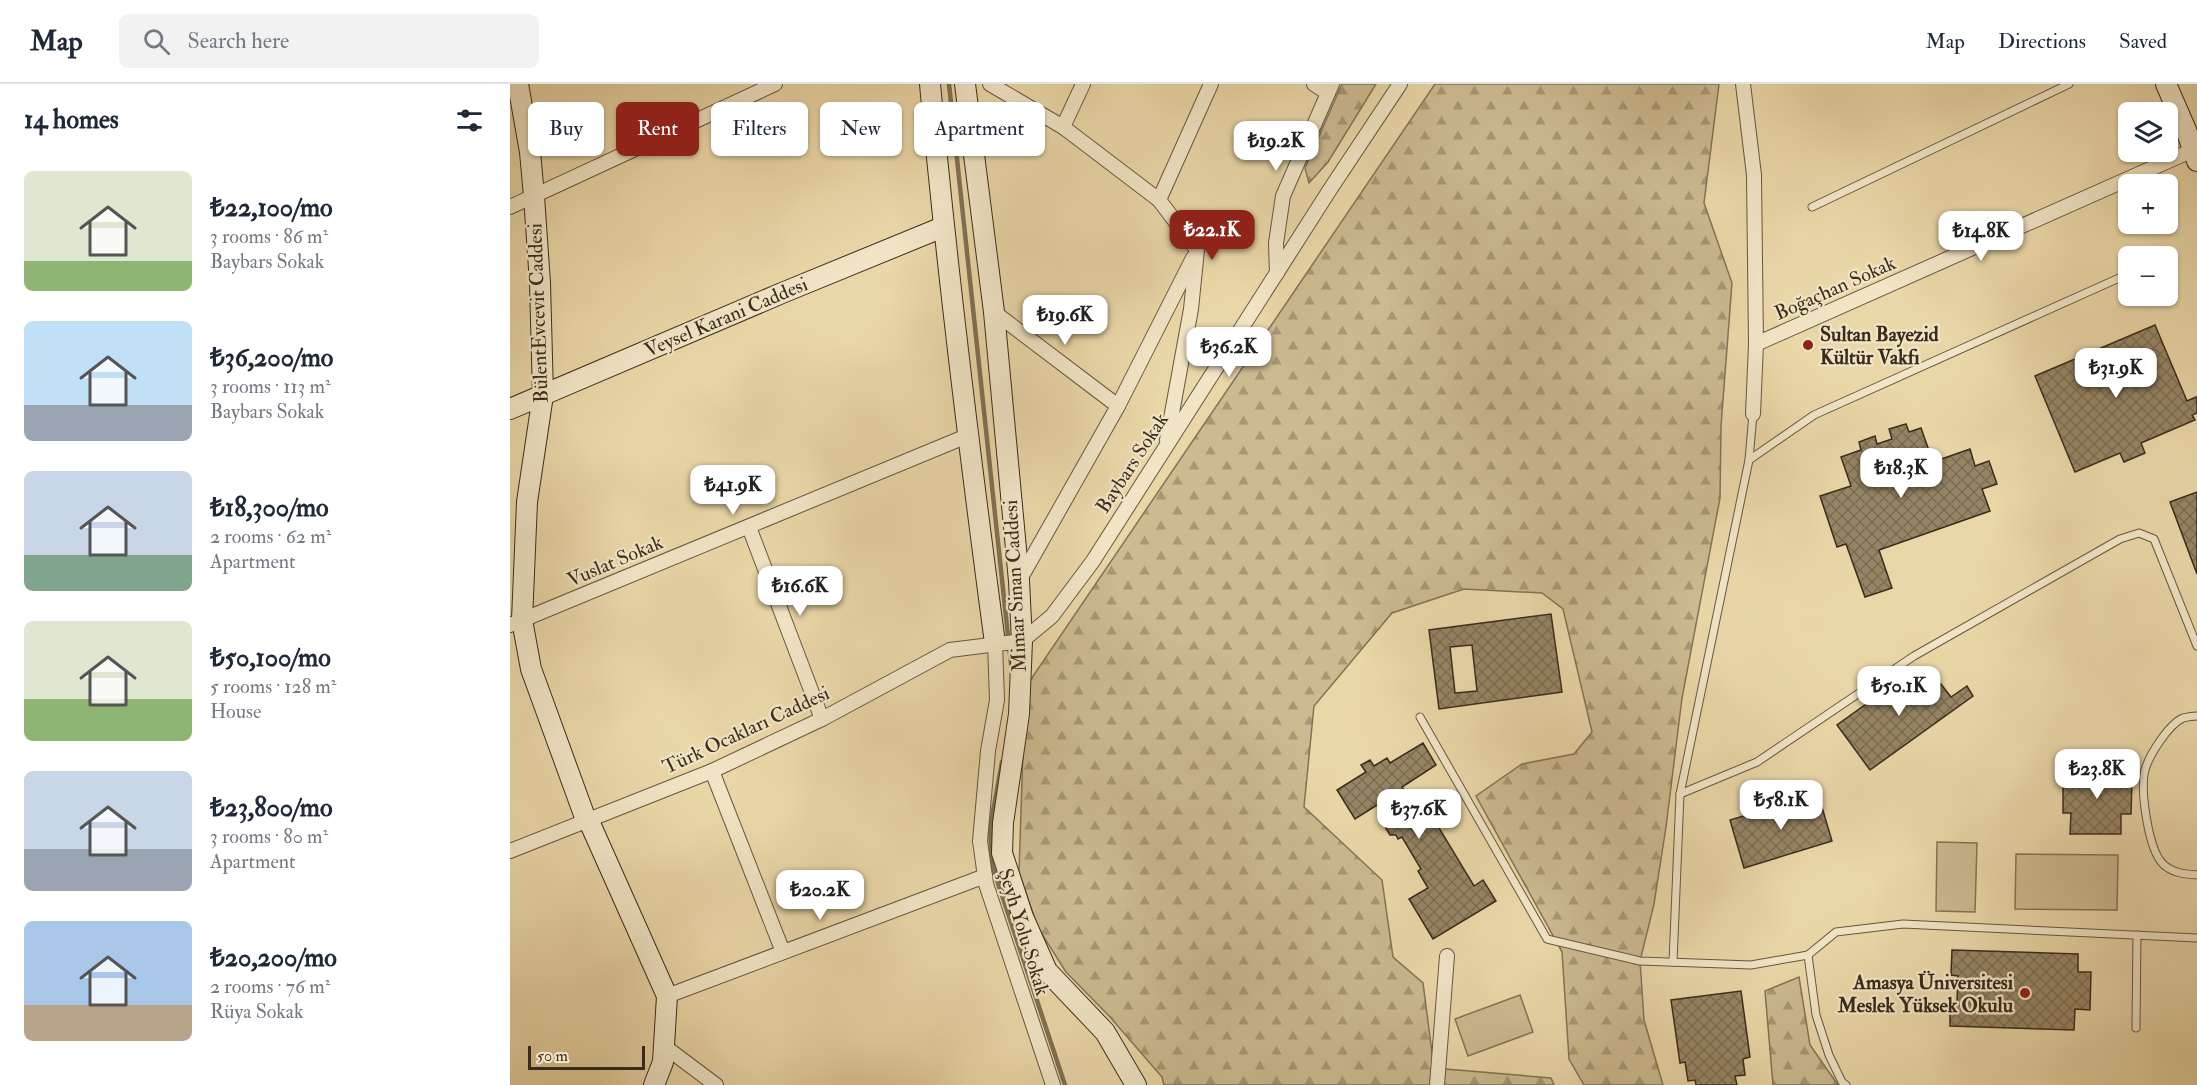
<!DOCTYPE html>
<html lang="en">
<head>
<meta charset="utf-8">
<style>
	body { margin:0; font-family:"IM FELL Double Pica",serif; background:#f2f2f3; color:#1f2937; height:100vh; display:flex; flex-direction:column; font-size:22px; white-space:nowrap }
	* { box-sizing:border-box; margin:0 }
	p { font-size:20px; color:#747a83 }
	.icon { flex:none; width:33px; height:33px; fill:none; stroke:currentColor; stroke-width:2; stroke-linecap:round; stroke-linejoin:round }
	.map { position:relative; flex:1; overflow:hidden }
	.side { display:flex; flex-direction:column; background:#fff; width:510px }
	.side>* { flex:none }
	.banner { position:absolute; left:18px; top:18px; width:570px; height:54px; display:flex; gap:12px }
	.fabs { position:absolute; left:1608px; top:18px; display:grid; gap:12px }
	.fabs a { display:grid; place-items:center; width:60px; height:60px; border-radius:9px; background:#fff; box-shadow:0 2px 4px #0004; font-size:30px }
	.scale { position:absolute; left:18px; bottom:15px; width:117px; box-sizing:border-box; padding-left:6px; border:3px solid #3a2c1c; border-top:0; font-size:16px; line-height:21px; white-space:nowrap; color:#3a2c1c; -webkit-text-stroke:4px #f1e5c6; paint-order:stroke }
	.price { position:absolute; translate:-50% -51px; padding:0 14px; border-radius:12px; background:#fff; color:#222; font-size:20px; line-height:39px; filter:drop-shadow(0 2px 3px #0008) }
	.price::after { content:''; position:absolute; left:50%; top:36px; width:18px; height:14px; margin-left:-9px; background:inherit; clip-path:polygon(0 0,100% 0,50% 100%) }
	.price.on { background:#8f2418; color:#fff }
	ul { padding:0; list-style:none }
	li { display:flex; align-items:center; gap:18px; height:150px; padding:0 24px }
	li span { display:grid; place-items:center; flex:none; width:168px; height:120px; border-radius:9px; color:#555 }
	li>.icon { margin-inline-start:auto }
	span .icon { width:72px; height:72px; fill:#fffc; stroke-width:1 }
	li b { font-size:26px }
	h2 { display:flex; justify-content:space-between; align-items:center; height:72px; padding:0 24px; font-size:26px }
	.pill { padding:0 21px; border-radius:9px; background:#fff; box-shadow:0 2px 4px #0004; font-size:21px; line-height:54px }
	.pill.on { background:#8f2418; color:#fff }
	header { display:flex; align-items:center; gap:36px; box-sizing:border-box; height:84px; padding:0 30px; background:#fff; border-bottom:2px solid #e0e1e3 }
	header strong { font-size:28px }
	nav { display:flex; gap:33px; margin-inline-start:auto; font-size:21px }
	.search { width:420px; height:54px; background:#f2f2f3; display:flex; align-items:center; gap:15px; box-sizing:border-box; padding:0 21px; border-radius:9px; color:#747a83; font-size:22px }
	main { display:flex; flex:1; min-height:0 }
	.map>svg:first-child { display:block }
	.green { fill:#ccba90; stroke:#837356; stroke-width:1.5 }
	.forest { fill:url(#forest-firs); stroke:#837356; stroke-width:1.5 }
	.lines { fill:none; stroke-linecap:round; stroke-linejoin:round }
	.stream { stroke:#807053; stroke-width:4.5 }
	.building { fill:url(#building-cross-hatch); stroke:#3a2c1c; stroke-width:1.5; fill-rule:evenodd }
	.lane-casing { stroke:#66573f; stroke-width:9 }
	.street-casing { stroke:#66573f; stroke-width:16 }
	.secondary-casing { stroke:#3a2c1c; stroke-width:22 }
	.lane { stroke:#f1e5c6; stroke-width:7 }
	.street { stroke:#f1e5c6; stroke-width:14 }
	.secondary { stroke:#f1e5c6; stroke-width:20 }
	.poi-dot { fill:#8f2418; stroke:#f1e5c6; stroke-width:2 }
	.labels { text-anchor:middle; dominant-baseline:central; stroke-width:4.5; stroke-linejoin:round; paint-order:stroke }
	.street-label { font-size:20px; fill:#3a2c1c; stroke:#f1e5c6 }
	.poi-label { font-size:20px; font-weight:bold; fill:#3a2c1c; stroke:#f1e5c6; text-anchor:start }
</style>
</head>
<body>
<header>
<strong>Map</strong>
<div class="search"><svg class="icon" aria-label="search" viewBox="0 0 24 24"><circle cx="10" cy="10" r="6"/><path d="M15 15l6 6"/></svg>Search here</div>
<nav><a>Map</a><a>Directions</a><a>Saved</a></nav>
</header>
<main>
<section class="side">
<h2>14 homes<svg class="icon" aria-label="filters" viewBox="0 0 24 24"><path d="M4 7h16M4 17h16"/><circle cx="9" cy="7" r="2"/><circle cx="15" cy="17" r="2"/></svg></h2>
<ul>
<li><span style="background:linear-gradient(#dfe7d0 75%,#8fb573 0)"><svg class="icon" aria-label="home" viewBox="0 0 24 24"><path d="M3 11l9-7 9 7M6 9v11h12V9"/></svg></span><div><b>₺22,100/mo</b><p>3 rooms · 86 m²</p><p>Baybars Sokak</p></div></li>
<li><span style="background:linear-gradient(#bfe0f5 70%,#9aa5b1 0)"><svg class="icon" aria-label="home" viewBox="0 0 24 24"><path d="M3 11l9-7 9 7M6 9v11h12V9"/></svg></span><div><b>₺36,200/mo</b><p>3 rooms · 113 m²</p><p>Baybars Sokak</p></div></li>
<li><span style="background:linear-gradient(#c9d6e8 70%,#7fa58c 0)"><svg class="icon" aria-label="home" viewBox="0 0 24 24"><path d="M3 11l9-7 9 7M6 9v11h12V9"/></svg></span><div><b>₺18,300/mo</b><p>2 rooms · 62 m²</p><p>Apartment</p></div></li>
<li><span style="background:linear-gradient(#dfe7d0 65%,#8fb573 0)"><svg class="icon" aria-label="home" viewBox="0 0 24 24"><path d="M3 11l9-7 9 7M6 9v11h12V9"/></svg></span><div><b>₺50,100/mo</b><p>5 rooms · 128 m²</p><p>House</p></div></li>
<li><span style="background:linear-gradient(#c9d6e8 65%,#9aa5b1 0)"><svg class="icon" aria-label="home" viewBox="0 0 24 24"><path d="M3 11l9-7 9 7M6 9v11h12V9"/></svg></span><div><b>₺23,800/mo</b><p>3 rooms · 80 m²</p><p>Apartment</p></div></li>
<li><span style="background:linear-gradient(#a9c7e8 70%,#b9a48a 0)"><svg class="icon" aria-label="home" viewBox="0 0 24 24"><path d="M3 11l9-7 9 7M6 9v11h12V9"/></svg></span><div><b>₺20,200/mo</b><p>2 rooms · 76 m²</p><p>Rüya Sokak</p></div></li>
</ul>
</section>
<div class="map">
<svg width="1687" height="1001" viewBox="0 0 1687 1001">
	<defs>
		<pattern id="forest-firs" width="22" height="20" patternUnits="userSpaceOnUse" patternTransform="scale(1.5)"><rect width="22" height="20" fill="#ccba90"/><path d="M5 1l3.5 6h-7zM16 11l3.5 6h-7z" fill="#a79775"/></pattern>
		<pattern id="building-cross-hatch" width="8" height="8" patternUnits="userSpaceOnUse" patternTransform="scale(1.5)"><rect width="8" height="8" fill="#968565"/><path d="M0 0l8 8M0 8l8-8" fill="none" stroke="#7b6d52"/></pattern>
	</defs>
	<rect width="100%" height="100%" fill="#ead7a8"/>
	<filter id="stains"><feTurbulence type="fractalNoise" baseFrequency=".00333" numOctaves="4"/><feColorMatrix values="0 0 0 0 .2 0 0 0 0 .09 0 0 0 0 .02 0 0 0 .5 -.17"/></filter>
	<radialGradient id="worn" r=".72"><stop offset=".6" stop-color="#630" stop-opacity="0"/><stop offset="1" stop-color="#630" stop-opacity=".3"/></radialGradient>
	<!-- green -->
	<g class="green">
		<polygon points="1427,758 1467,759 1465,828 1426,827"/>
		<polygon points="1506,770 1608,771 1607,826 1505,825"/>
		<polygon points="1010,911 1023,948 958,972 945,935"/>
	</g>
	<!-- forest -->
	<g class="forest">
		<polygon points="832,0 866,0 818,78 799,99 795,84"/>
		<polygon points="925,0 1209,0 1194,119 1222,199 1211,342 1210,414 1172,614 1156,743 1144,820 1130,877 1134,936 1153,1001 1074,1001 1059,975 1052,868 966,712 1012,680 1064,670 1082,648 1053,525 1032,509 954,505 882,529 804,622 794,723 872,796 883,873 913,899 924,984 1041,994 1044,1001 654,1001 652,993 600,933 556,888 528,844 509,788 515,604"/>
		<polygon points="1289,893 1300,961 1328,1001 1263,1001 1255,907"/>
	</g>
	<g class="lines">
		<!-- stream -->
		<g class="stream">
			<polyline points="439,0 502,589"/>
			<polyline points="492,678 480,744 482,781 555,1001"/>
		</g>
	</g>
	<!-- building -->
	<g class="building">
		<polygon points="1645,241 1677,317 1686,313 1687,315 1687,329 1682,331 1685,336 1631,359 1635,369 1614,378 1610,369 1565,388 1525,292"/>
		<polygon points="1396,340 1399,348 1411,344 1423,378 1460,365 1465,382 1479,377 1487,400 1472,405 1480,427 1369,466 1382,504 1355,513 1336,460 1327,463 1310,412 1341,402 1331,373 1351,366 1349,358 1365,352 1367,360 1382,355 1379,345"/>
		<polygon points="1687,408 1687,490 1660,418"/>
		<path d="M1041,530l11,78 -123,17 -10,-79zM962,561l5,46 -22,2 -5,-46z"/>
		<polygon points="1408,583 1424,606 1431,600 1441,613 1457,602 1463,612 1360,686 1327,641"/>
		<polygon points="913,659 926,681 892,703 902,719 911,714 964,802 973,796 986,817 923,855 899,815 918,804 908,787 911,785 892,753 888,755 886,751 880,751 869,733 881,725 875,716 845,735 827,706 856,688 851,681 860,676 864,682 877,674 880,679"/>
		<polygon points="1561,684 1614,685 1614,697 1622,697 1621,730 1611,730 1611,750 1560,750 1561,729 1553,729 1553,694 1561,694"/>
		<polygon points="1308,710 1322,757 1234,784 1220,736"/>
		<polygon points="1442,866 1568,870 1568,888 1581,888 1580,926 1565,925 1564,946 1440,942 1440,918 1447,918 1448,892 1441,891"/>
		<polygon points="1231,907 1240,973 1233,975 1235,991 1225,992 1227,1001 1186,1001 1185,996 1178,997 1175,978 1170,979 1161,916"/>
	</g>
	<g class="lines">
		<defs>
			<g id="lane">
				<polyline points="1302,123 1559,0"/>
				<polyline points="1239,376 1243,330"/>
				<path d="M1687,632c-4,0 -10,1 -14,2 -14,6 -34,37 -38,52 -5,19 3,79 18,94 9,9 21,10 34,11"/>
				<polyline points="910,633 1037,855 1130,877 1241,881 1298,871 1326,848 1393,840 1687,854"/>
				<polyline points="1170,710 1247,678 1404,572 1610,455 1629,449 1644,455 1687,562"/>
				<polyline points="1298,871 1306,931 1319,971 1332,998 1336,1001"/>
				<polyline points="1163,878 1170,710 1239,376 1304,331 1618,190"/>
				<polyline points="1626,944 1627,851"/>
			</g>
			<g id="street">
				<polyline points="480,0 553,43 649,116"/>
				<polyline points="804,0 818,9"/>
				<polyline points="1233,0 1244,91 1246,260 1243,330"/>
				<polyline points="553,43 573,0"/>
				<polyline points="0,123 265,0"/>
				<polyline points="767,189 766,159 773,112 822,0"/>
				<polyline points="484,228 608,322"/>
				<polyline points="1246,260 1683,66"/>
				<polyline points="657,356 681,225 687,166 649,116 701,0"/>
				<polyline points="239,443 312,635"/>
				<polyline points="509,497 608,322 683,174"/>
				<polyline points="0,541 457,352"/>
				<polyline points="485,559 487,616 478,667 470,757 476,800 543,1001"/>
				<polyline points="202,687 273,868"/>
				<polyline points="0,767 202,687 312,635 440,566 512,557 542,532 583,477 819,107 890,0"/>
				<polyline points="157,912 475,792"/>
				<polyline points="154,962 206,1001"/>
				<polyline points="927,1001 937,872"/>
			</g>
			<g id="secondary">
				<polyline points="8,0 20,68 24,112 30,199 33,311 17,418 12,536 21,585 76,736"/>
				<path d="M420,0c17,187 40,373 65,559"/>
				<polyline points="455,0 484,228 509,497 512,557 509,630 493,739 492,769 513,833 537,887 595,948 626,1001"/>
				<polyline points="1656,0 1676,46 1687,77"/>
				<polyline points="0,325 272,209 433,143"/>
				<polyline points="78,735 157,912 153,978 144,1001"/>
			</g>
		</defs>
		<!-- lane casing -->
		<use href="#lane" class="lane-casing"/>
		<!-- street casing -->
		<use href="#street" class="street-casing"/>
		<!-- secondary casing -->
		<use href="#secondary" class="secondary-casing"/>
		<!-- lane -->
		<use href="#lane" class="lane"/>
		<!-- street -->
		<use href="#street" class="street"/>
		<!-- secondary -->
		<use href="#secondary" class="secondary"/>
	</g>
	<!-- markers -->
	<g class="poi-dot">
		<circle cx="1298" cy="261" r="6"/>
		<circle cx="1515" cy="909" r="6"/>
	</g>
	<g class="labels">
		<!-- street labels -->
		<g class="street-label">
			<text transform="translate(1325 204) rotate(-24)">Boğaçhan Sokak</text>
			<text transform="translate(28 229) rotate(-92)">BülentEvcevit Caddesi</text>
			<text transform="translate(216 233) rotate(-23)">Veysel Karani Caddesi</text>
			<text transform="translate(622 379) rotate(-57)">Baybars Sokak</text>
			<text transform="translate(105 477) rotate(-23)">Vuslat Sokak</text>
			<text transform="translate(505 502) rotate(-93)">Mimar Sinan Caddesi</text>
			<text transform="translate(236 646) rotate(-25)">Türk Ocakları Caddesi</text>
			<text transform="translate(514 848) rotate(73)">Şeyh Yolu Sokak</text>
		</g>
		<!-- poi labels -->
		<g class="poi-label">
			<text x="1310" y="250">Sultan Bayezid<tspan x="1310" dy="23">Kültür Vakfı</tspan></text>
			<text x="1503" y="898" text-anchor="end">Amasya Üniversitesi<tspan x="1503" dy="23">Meslek Yüksek Okulu</tspan></text>
		</g>
	</g>
	<rect width="100%" height="100%" filter="url(#stains)"/>
	<rect width="100%" height="100%" fill="url(#worn)"/>
</svg>
<div class="fabs">
<a><svg class="icon" aria-label="layers" viewBox="0 0 24 24"><path d="M12 4l9 5-9 5-9-5zM3 14l9 5 9-5"/></svg></a>
<a>+</a>
<a>−</a>
</div>
<div class="scale">50 m</div>
<b class="price" style="left:766px;top:88px">₺19.2K</b>
<b class="price on" style="left:702px;top:177px">₺22.1K</b>
<b class="price" style="left:1471px;top:178px">₺14.8K</b>
<b class="price" style="left:555px;top:262px">₺19.6K</b>
<b class="price" style="left:719px;top:294px">₺36.2K</b>
<b class="price" style="left:1606px;top:315px">₺31.9K</b>
<b class="price" style="left:1391px;top:415px">₺18.3K</b>
<b class="price" style="left:223px;top:432px">₺41.9K</b>
<b class="price" style="left:290px;top:533px">₺16.6K</b>
<b class="price" style="left:1389px;top:633px">₺50.1K</b>
<b class="price" style="left:1587px;top:716px">₺23.8K</b>
<b class="price" style="left:1271px;top:747px">₺58.1K</b>
<b class="price" style="left:909px;top:756px">₺37.6K</b>
<b class="price" style="left:310px;top:837px">₺20.2K</b>
<div class="banner">
<a class="pill">Buy</a>
<a class="pill on">Rent</a>
<a class="pill">Filters</a>
<a class="pill">New</a>
<a class="pill">Apartment</a>
</div>
</div>
</main>
</body>
</html>
